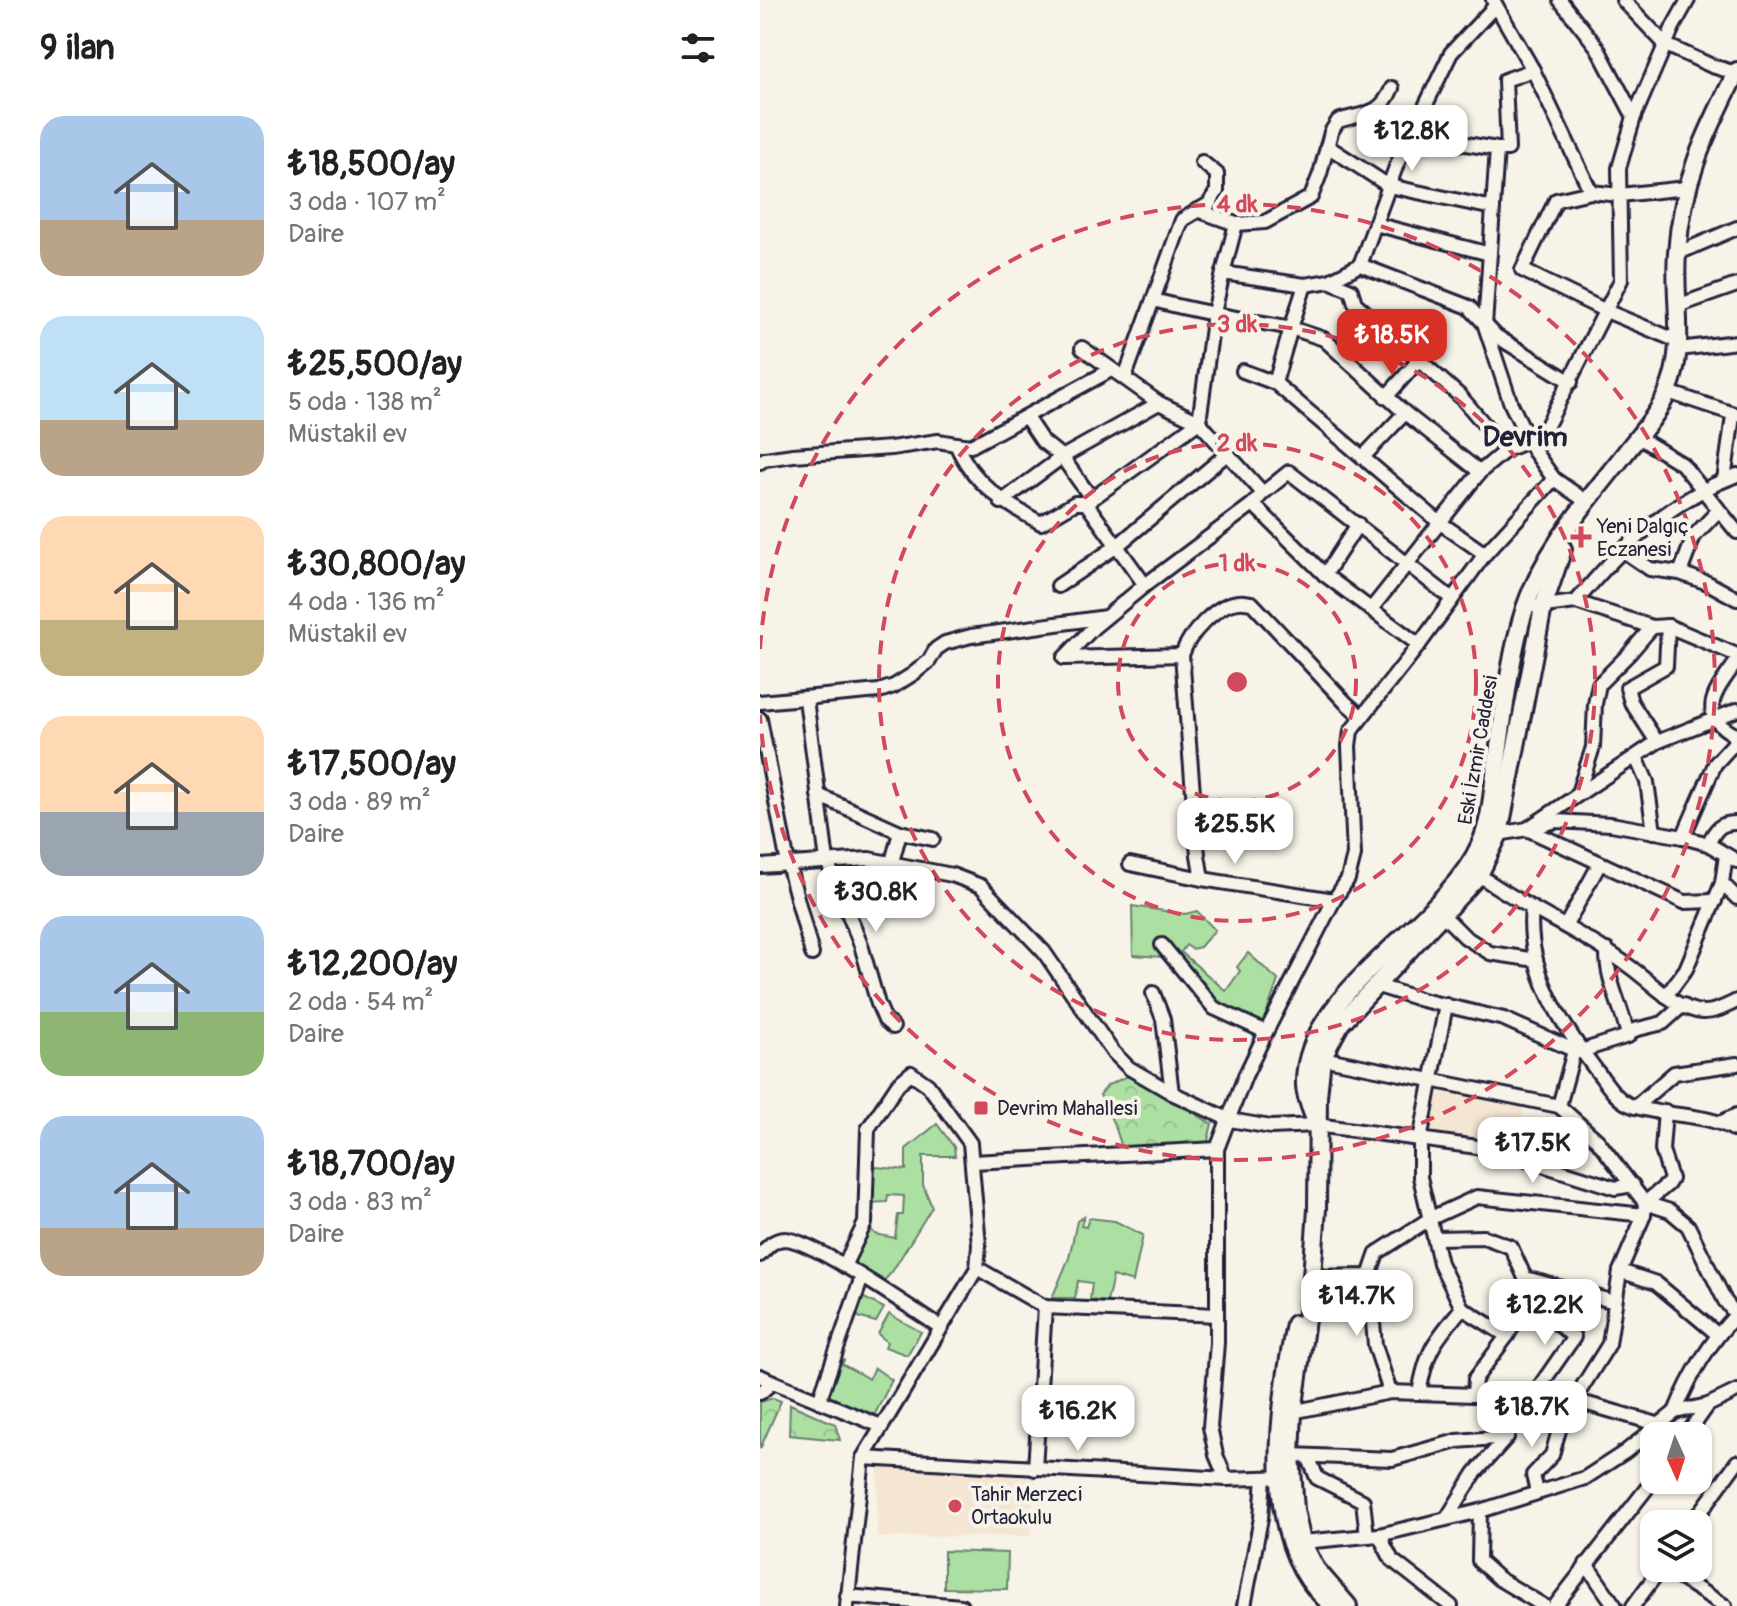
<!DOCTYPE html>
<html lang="tr">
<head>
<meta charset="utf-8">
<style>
	body { margin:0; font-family:Pangolin,sans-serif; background:#f6f6f6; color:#202124; height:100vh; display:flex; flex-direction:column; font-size:30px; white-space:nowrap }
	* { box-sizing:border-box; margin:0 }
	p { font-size:26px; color:#757577 }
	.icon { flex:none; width:44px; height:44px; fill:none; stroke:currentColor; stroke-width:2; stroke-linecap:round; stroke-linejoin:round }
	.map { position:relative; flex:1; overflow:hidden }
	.side { display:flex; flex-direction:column; background:#fff; width:760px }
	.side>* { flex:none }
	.needle { width:52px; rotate:177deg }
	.controls { position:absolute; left:880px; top:1422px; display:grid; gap:16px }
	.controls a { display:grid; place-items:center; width:72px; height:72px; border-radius:16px; background:#fff; box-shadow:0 2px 6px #0004; font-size:40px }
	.price { position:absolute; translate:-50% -68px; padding:0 18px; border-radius:16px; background:#fff; color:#222; font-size:26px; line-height:52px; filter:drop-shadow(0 2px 4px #0008) }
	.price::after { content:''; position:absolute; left:50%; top:48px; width:24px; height:18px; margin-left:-12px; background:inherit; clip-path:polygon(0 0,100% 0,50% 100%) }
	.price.on { background:#d93025; color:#fff }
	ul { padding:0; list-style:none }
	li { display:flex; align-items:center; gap:24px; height:200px; padding:0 40px }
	li span { display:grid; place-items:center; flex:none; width:224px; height:160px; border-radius:24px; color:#555 }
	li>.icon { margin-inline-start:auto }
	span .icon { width:96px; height:96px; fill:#fffc; stroke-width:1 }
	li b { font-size:34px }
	h2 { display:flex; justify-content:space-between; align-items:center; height:96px; padding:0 40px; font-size:34px }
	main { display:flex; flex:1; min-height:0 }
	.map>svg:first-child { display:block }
	.built { fill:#f4e6d2 }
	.forest { fill:url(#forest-crowns); stroke:#67816e; stroke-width:2 }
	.garden { fill:#ace0a2; stroke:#67816e; stroke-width:2 }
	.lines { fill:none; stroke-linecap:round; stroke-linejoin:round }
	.minor-casing { stroke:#22223b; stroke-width:18 }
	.major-casing { stroke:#22223b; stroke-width:22 }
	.minor { stroke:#f7f3e8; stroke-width:12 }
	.major { stroke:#f7f3e8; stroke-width:16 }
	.ring { fill:none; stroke:#d1495b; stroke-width:4; stroke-dasharray:14 10 }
	.poi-dot { fill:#d1495b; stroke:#f7f3e8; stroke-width:3 }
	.labels { text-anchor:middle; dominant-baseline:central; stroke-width:8; stroke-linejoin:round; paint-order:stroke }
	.poi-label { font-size:20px; fill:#22223b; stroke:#f7f3e8; text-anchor:start }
	.street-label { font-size:20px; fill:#22223b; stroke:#f7f3e8 }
	.district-label { font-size:28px; font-weight:bold; fill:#22223b; stroke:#f7f3e8 }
	.centre { fill:#d1495b; stroke:#f7f3e8; stroke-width:4 }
	.ring-label { font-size:24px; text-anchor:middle; font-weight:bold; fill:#d1495b; stroke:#f7f3e8; stroke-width:8; stroke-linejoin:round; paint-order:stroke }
</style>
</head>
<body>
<main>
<section class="side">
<h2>9 ilan<svg class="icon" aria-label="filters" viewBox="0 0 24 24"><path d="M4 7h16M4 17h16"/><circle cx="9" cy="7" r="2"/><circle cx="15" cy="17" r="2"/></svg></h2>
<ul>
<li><span style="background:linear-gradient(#a9c7e8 65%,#b9a48a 0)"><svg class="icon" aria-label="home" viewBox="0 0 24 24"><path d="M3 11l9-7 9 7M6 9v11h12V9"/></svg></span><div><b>₺18,500/ay</b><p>3 oda · 107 m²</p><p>Daire</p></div></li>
<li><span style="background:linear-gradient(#bfe0f5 65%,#b9a48a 0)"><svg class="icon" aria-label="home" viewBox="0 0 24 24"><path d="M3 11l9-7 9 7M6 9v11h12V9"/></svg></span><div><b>₺25,500/ay</b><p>5 oda · 138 m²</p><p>Müstakil ev</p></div></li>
<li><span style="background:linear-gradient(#ffd9b3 65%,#c2b280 0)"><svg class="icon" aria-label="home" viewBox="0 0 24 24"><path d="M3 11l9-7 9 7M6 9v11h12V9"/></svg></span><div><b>₺30,800/ay</b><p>4 oda · 136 m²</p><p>Müstakil ev</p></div></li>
<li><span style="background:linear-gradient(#ffd9b3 60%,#9aa5b1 0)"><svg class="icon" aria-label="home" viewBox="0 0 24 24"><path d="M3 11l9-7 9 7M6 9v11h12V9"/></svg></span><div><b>₺17,500/ay</b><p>3 oda · 89 m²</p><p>Daire</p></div></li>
<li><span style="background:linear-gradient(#a9c7e8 60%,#8fb573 0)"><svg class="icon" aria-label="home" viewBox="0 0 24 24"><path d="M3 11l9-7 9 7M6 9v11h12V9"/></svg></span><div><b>₺12,200/ay</b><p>2 oda · 54 m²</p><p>Daire</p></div></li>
<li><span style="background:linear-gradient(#a9c7e8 70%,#b9a48a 0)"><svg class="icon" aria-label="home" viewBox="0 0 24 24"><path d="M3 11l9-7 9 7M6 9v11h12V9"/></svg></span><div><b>₺18,700/ay</b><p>3 oda · 83 m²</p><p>Daire</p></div></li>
</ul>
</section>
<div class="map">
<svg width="977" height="1606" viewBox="0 0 977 1606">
	<defs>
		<pattern id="forest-crowns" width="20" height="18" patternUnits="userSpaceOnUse" patternTransform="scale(2)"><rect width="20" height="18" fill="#ace0a2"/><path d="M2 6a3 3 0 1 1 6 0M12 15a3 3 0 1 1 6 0" fill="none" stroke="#94c08c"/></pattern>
	</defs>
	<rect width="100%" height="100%" fill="#f7f3e8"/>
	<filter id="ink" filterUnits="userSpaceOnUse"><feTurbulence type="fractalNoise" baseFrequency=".0125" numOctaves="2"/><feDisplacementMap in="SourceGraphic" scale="16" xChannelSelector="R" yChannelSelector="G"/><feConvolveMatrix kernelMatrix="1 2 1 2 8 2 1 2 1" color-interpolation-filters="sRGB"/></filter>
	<g filter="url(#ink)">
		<!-- built -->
		<g class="built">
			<polygon points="693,1085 766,1101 755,1153 663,1137 665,1106"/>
			<polygon points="118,1463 275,1477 271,1536 117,1537"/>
		</g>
		<!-- forest -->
		<g class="forest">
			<polygon points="370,1075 452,1124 446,1149 364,1154 356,1129 340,1095 348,1085"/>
			<polygon points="13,1398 21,1401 0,1449 0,1402"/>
			<polygon points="30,1404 75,1424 80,1440 29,1435"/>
		</g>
		<!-- garden -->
		<g class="garden">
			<polygon points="372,906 425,914 437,911 455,930 440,947 432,949 426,945 421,952 466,991 480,971 477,967 488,953 518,980 501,1029 454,1008 402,946 402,957 373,955"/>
			<polygon points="177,1124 194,1147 195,1156 163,1156 163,1185 172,1207 132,1272 120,1285 84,1266 105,1223 115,1234 135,1238 138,1215 143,1215 144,1196 128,1195 127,1202 106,1203 107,1166 146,1170 146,1149"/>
			<polygon points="324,1216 321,1226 326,1227 329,1218 355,1221 383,1235 373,1282 353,1276 347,1302 330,1300 332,1283 318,1281 315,1298 292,1298 309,1258 317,1221"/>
			<polygon points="96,1294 124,1308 116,1322 101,1318 90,1312"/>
			<polygon points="129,1314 161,1332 147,1355 125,1347 127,1342 118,1334"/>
			<polygon points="74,1357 84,1360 82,1364 109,1379 115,1368 132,1380 114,1416 67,1395"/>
			<polygon points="184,1551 248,1553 247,1589 184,1588"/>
		</g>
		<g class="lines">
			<defs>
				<g id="minor">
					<polyline points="733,0 773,70 831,192"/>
					<polyline points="800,0 837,47 874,117"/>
					<polyline points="863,0 906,45 952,66 976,73"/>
					<polyline points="773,70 745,80 748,149 737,149 725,326 751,404 774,451 794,479 827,502"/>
					<polyline points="651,135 737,149"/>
					<polyline points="567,146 629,186 733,208"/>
					<polyline points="437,210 476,224 463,273"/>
					<path d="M476,224l29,-2 46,-25 9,-23 11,-42 7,-11c25,-8 43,-5 54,-33"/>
					<polyline points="615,224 730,254"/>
					<polyline points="916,254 977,228"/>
					<polyline points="600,265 637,164 691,53 735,6"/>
					<polyline points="569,281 591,290 595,303 701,397 746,450"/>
					<polyline points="545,285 531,328 564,339 645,413 720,472"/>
					<path d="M394,300c45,13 91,19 137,28l-16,55"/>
					<polyline points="917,306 977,285"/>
					<polyline points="920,342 846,311 762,270 796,200 831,192 860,195 926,188"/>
					<polyline points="322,348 399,403 439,422 503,493 493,504 565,575 659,645"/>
					<polyline points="919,349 977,342"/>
					<polyline points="483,371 515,383 679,522 725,554"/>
					<polyline points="365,377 422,220 449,204 457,191 457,174 442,162"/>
					<polyline points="908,392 977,415"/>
					<polyline points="626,397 659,360"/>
					<polyline points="266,417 282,441 302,457 332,499"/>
					<polyline points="878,437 922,464 977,532"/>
					<polyline points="196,444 211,446 351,370"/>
					<polyline points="774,451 861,280 859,168 874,117 913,27 928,0"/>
					<polyline points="603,457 645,413"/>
					<path d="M0,462l5,-3 28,-4 98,-7 47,-7 18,3c17,40 48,59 85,79l34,-20h11l113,-81 15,-109 9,-40 82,12 24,-4 31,-16 109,42 27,29 75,46"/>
					<polyline points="964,480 973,416"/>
					<polyline points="503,493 529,472 691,598"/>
					<polyline points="241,502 302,457 399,403"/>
					<polyline points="326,503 385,585"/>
					<polyline points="862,550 890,569 920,573 948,583 977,599"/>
					<polyline points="920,573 934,536 958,511"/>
					<polyline points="565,575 598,524"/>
					<polyline points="298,586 357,546 468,453"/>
					<path d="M816,602c44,-54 94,-102 161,-127"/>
					<polyline points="776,607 816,602 892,627 908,626 977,655"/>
					<polyline points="612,608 720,472 746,450 770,440"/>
					<polyline points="304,658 334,627 385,585 493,504"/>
					<polyline points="304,658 422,655"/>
					<path d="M977,661c-20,29 -44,53 0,75"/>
					<polyline points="46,699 67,861 101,945 118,1004 125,1020 133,1027"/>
					<polyline points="0,702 119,691 134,686 153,674 169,661 176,649 185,643 211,636 346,617"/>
					<polyline points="0,719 28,864 52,954"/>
					<polyline points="897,742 871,702 867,688 906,666 908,626"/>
					<polyline points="876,757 887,782 894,832"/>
					<polyline points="818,793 833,747 835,704 839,684 869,654 892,627"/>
					<polyline points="58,795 140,832 173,839"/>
					<polyline points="778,826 796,821 851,824 923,837 948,844 977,861"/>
					<polyline points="767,829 924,902 955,901"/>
					<polyline points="739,834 767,829 897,742 977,710"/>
					<polyline points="923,837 955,764 977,740 973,735"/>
					<path d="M948,844c7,-14 12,-22 29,-21"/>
					<polyline points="966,855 962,883 977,898"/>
					<polyline points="132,862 140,832"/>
					<polyline points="370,864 442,879 574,900"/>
					<polyline points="0,866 109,859 192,875 221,886 284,952 352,1051 369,1068 412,1093 470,1120 511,1127 557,1125 732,1149 855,1188 873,1185"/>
					<path d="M719,875c53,38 114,61 164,102 16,13 37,33 59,35 12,1 24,-6 35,-11"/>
					<path d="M442,879l-4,-24 -16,-200c6,-20 35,-52 57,-53 5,-1 9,1 13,1l94,100 15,13"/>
					<path d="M772,908c-7,60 29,116 64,162 10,12 19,29 34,35 34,13 73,6 107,26"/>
					<polyline points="683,915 705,937 730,953 776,960"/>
					<polyline points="806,925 840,863"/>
					<polyline points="402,945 454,1008 506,1032"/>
					<path d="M847,950c-1,31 15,56 21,86"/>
					<polyline points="615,985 662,1000 744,1019 818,1052 868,1036 874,1030 903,1023 923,1005"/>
					<polyline points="393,993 403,1019 412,1093"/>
					<polyline points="906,996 926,969 962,883"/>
					<polyline points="686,1005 660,1140 660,1177 680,1263 702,1308 747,1336"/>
					<polyline points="814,1051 799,1106 838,1141 885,1203 910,1211 928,1226 965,1301 977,1316"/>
					<polyline points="562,1058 799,1106"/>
					<polyline points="875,1107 914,1073 977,1064"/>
					<polyline points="962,1122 977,1115"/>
					<polyline points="213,1162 457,1149"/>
					<polyline points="676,1238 724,1237 751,1247 765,1278 768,1300 747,1336 715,1379 714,1395"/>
					<path d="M0,1255c7,-8 14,-16 25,-16 28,1 127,70 155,88"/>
					<polyline points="84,1266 105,1223 108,1129 138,1084 151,1073 168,1085 210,1143 219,1245 217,1268 285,1307 457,1315"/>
					<polyline points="860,1271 896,1283 957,1334"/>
					<polyline points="609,1276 615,1345 630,1392"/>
					<polyline points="552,1277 609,1276 617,1253 671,1218 717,1197 884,1215"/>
					<polyline points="765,1278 855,1302"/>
					<polyline points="768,1300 814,1337 771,1399"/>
					<polyline points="0,1376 13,1382 0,1393"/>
					<polyline points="13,1382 121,1426"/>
					<path d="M659,1393c8,-44 15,-51 43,-85"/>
					<polyline points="814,1400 849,1344 860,1271 884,1215 885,1203 908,1184 911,1179 902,1150 905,1111"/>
					<polyline points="59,1401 102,1277"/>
					<path d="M915,1412c15,-37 33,-68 61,-97"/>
					<polyline points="527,1413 630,1392 714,1395 807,1402 814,1400 897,1424"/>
					<polyline points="926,1436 948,1405"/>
					<polyline points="531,1455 632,1459 697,1441 747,1437 755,1398"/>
					<polyline points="548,1456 557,1478 603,1501 607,1536"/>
					<polyline points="103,1458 466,1479 525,1477"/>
					<polyline points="275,1469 285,1307"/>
					<polyline points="466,1479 456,1455 450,1427 457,1343 457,1149 485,1076 506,1032 574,900 588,879 594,855 589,746 591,731 659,645 725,554 794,479"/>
					<polyline points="777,1492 773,1475 792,1455 807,1402"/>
					<polyline points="720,1511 719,1561 739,1579 784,1606"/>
					<polyline points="687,1518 715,1473 747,1437"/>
					<polyline points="932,1524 977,1462"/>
					<polyline points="619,1535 632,1560 691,1606"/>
					<polyline points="542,1542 619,1535 720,1511 825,1478 865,1452 915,1412 948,1405 977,1391"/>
					<polyline points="826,1564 855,1606"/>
					<polyline points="904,1568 965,1606"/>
					<polyline points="87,1596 201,1606"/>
					<polyline points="87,1606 103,1458 217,1268"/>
					<polyline points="484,1606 501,1518 504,1478"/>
					<polyline points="795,1606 894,1479"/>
					<polyline points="873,1606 901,1568"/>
				</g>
				<g id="major">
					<path d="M557,1125c-4,-12 -12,-27 -12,-40 -3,-93 139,-159 175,-240 10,-22 12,-47 15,-71 8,-52 14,-117 30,-166 20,-59 61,-105 98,-152 15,-20 36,-42 45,-65 19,-45 5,-91 9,-138 5,-72 28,-118 60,-182"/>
					<path d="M535,1324c-15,82 -39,224 39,282"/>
					<polyline points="588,1606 556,1569 542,1542 535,1510 531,1455 533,1412 552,1277 557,1209 558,1096 562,1058 581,1023 719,875 739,834 783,607 803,549"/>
				</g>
			</defs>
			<!-- minor casing -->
			<use href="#minor" class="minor-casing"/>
			<!-- major casing -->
			<use href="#major" class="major-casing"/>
			<!-- minor -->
			<use href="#minor" class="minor"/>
			<!-- major -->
			<use href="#major" class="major"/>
		</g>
	</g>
	<!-- distance rings -->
	<g class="ring">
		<circle cx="477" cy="682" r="119"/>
		<circle cx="477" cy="682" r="239"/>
		<circle cx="477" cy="682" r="358"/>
		<path d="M0 649A478 478 0 1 1 0 715"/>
	</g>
	<!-- markers -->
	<g class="poi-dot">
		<path d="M817 525h8v8h8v8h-8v8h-8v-8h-8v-8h8z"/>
		<rect x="213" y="1100" width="16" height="16" rx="4"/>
		<circle cx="195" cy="1506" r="8"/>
	</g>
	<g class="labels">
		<!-- poi labels -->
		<g class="poi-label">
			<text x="837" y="526">Yeni Dalgıç<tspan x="837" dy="23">Eczanesi</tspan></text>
			<text x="237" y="1108">Devrim Mahallesi</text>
			<text x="211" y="1494">Tahir Merzeci<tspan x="211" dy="23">Ortaokulu</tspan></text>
		</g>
		<!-- street labels -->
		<g class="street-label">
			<text transform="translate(718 750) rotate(-80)">Eski İzmir Caddesi</text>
		</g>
		<!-- district labels -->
		<g class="district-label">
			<text x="765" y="437">Devrim</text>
		</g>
	</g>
	<circle cx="477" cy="682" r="12" class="centre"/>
	<g class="ring-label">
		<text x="477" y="212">4 dk</text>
		<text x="477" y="332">3 dk</text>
		<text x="477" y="451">2 dk</text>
		<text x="477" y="571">1 dk</text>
	</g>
</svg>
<div class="controls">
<a><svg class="needle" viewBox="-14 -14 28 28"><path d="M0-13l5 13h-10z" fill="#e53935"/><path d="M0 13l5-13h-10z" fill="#757577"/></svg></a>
<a><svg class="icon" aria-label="layers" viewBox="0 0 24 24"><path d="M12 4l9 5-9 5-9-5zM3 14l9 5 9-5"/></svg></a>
</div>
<b class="price" style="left:652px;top:173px">₺12.8K</b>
<b class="price on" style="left:632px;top:377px">₺18.5K</b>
<b class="price" style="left:475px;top:866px">₺25.5K</b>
<b class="price" style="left:116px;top:934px">₺30.8K</b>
<b class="price" style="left:773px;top:1185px">₺17.5K</b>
<b class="price" style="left:597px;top:1338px">₺14.7K</b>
<b class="price" style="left:785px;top:1347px">₺12.2K</b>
<b class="price" style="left:772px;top:1449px">₺18.7K</b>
<b class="price" style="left:318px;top:1453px">₺16.2K</b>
</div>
</main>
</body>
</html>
